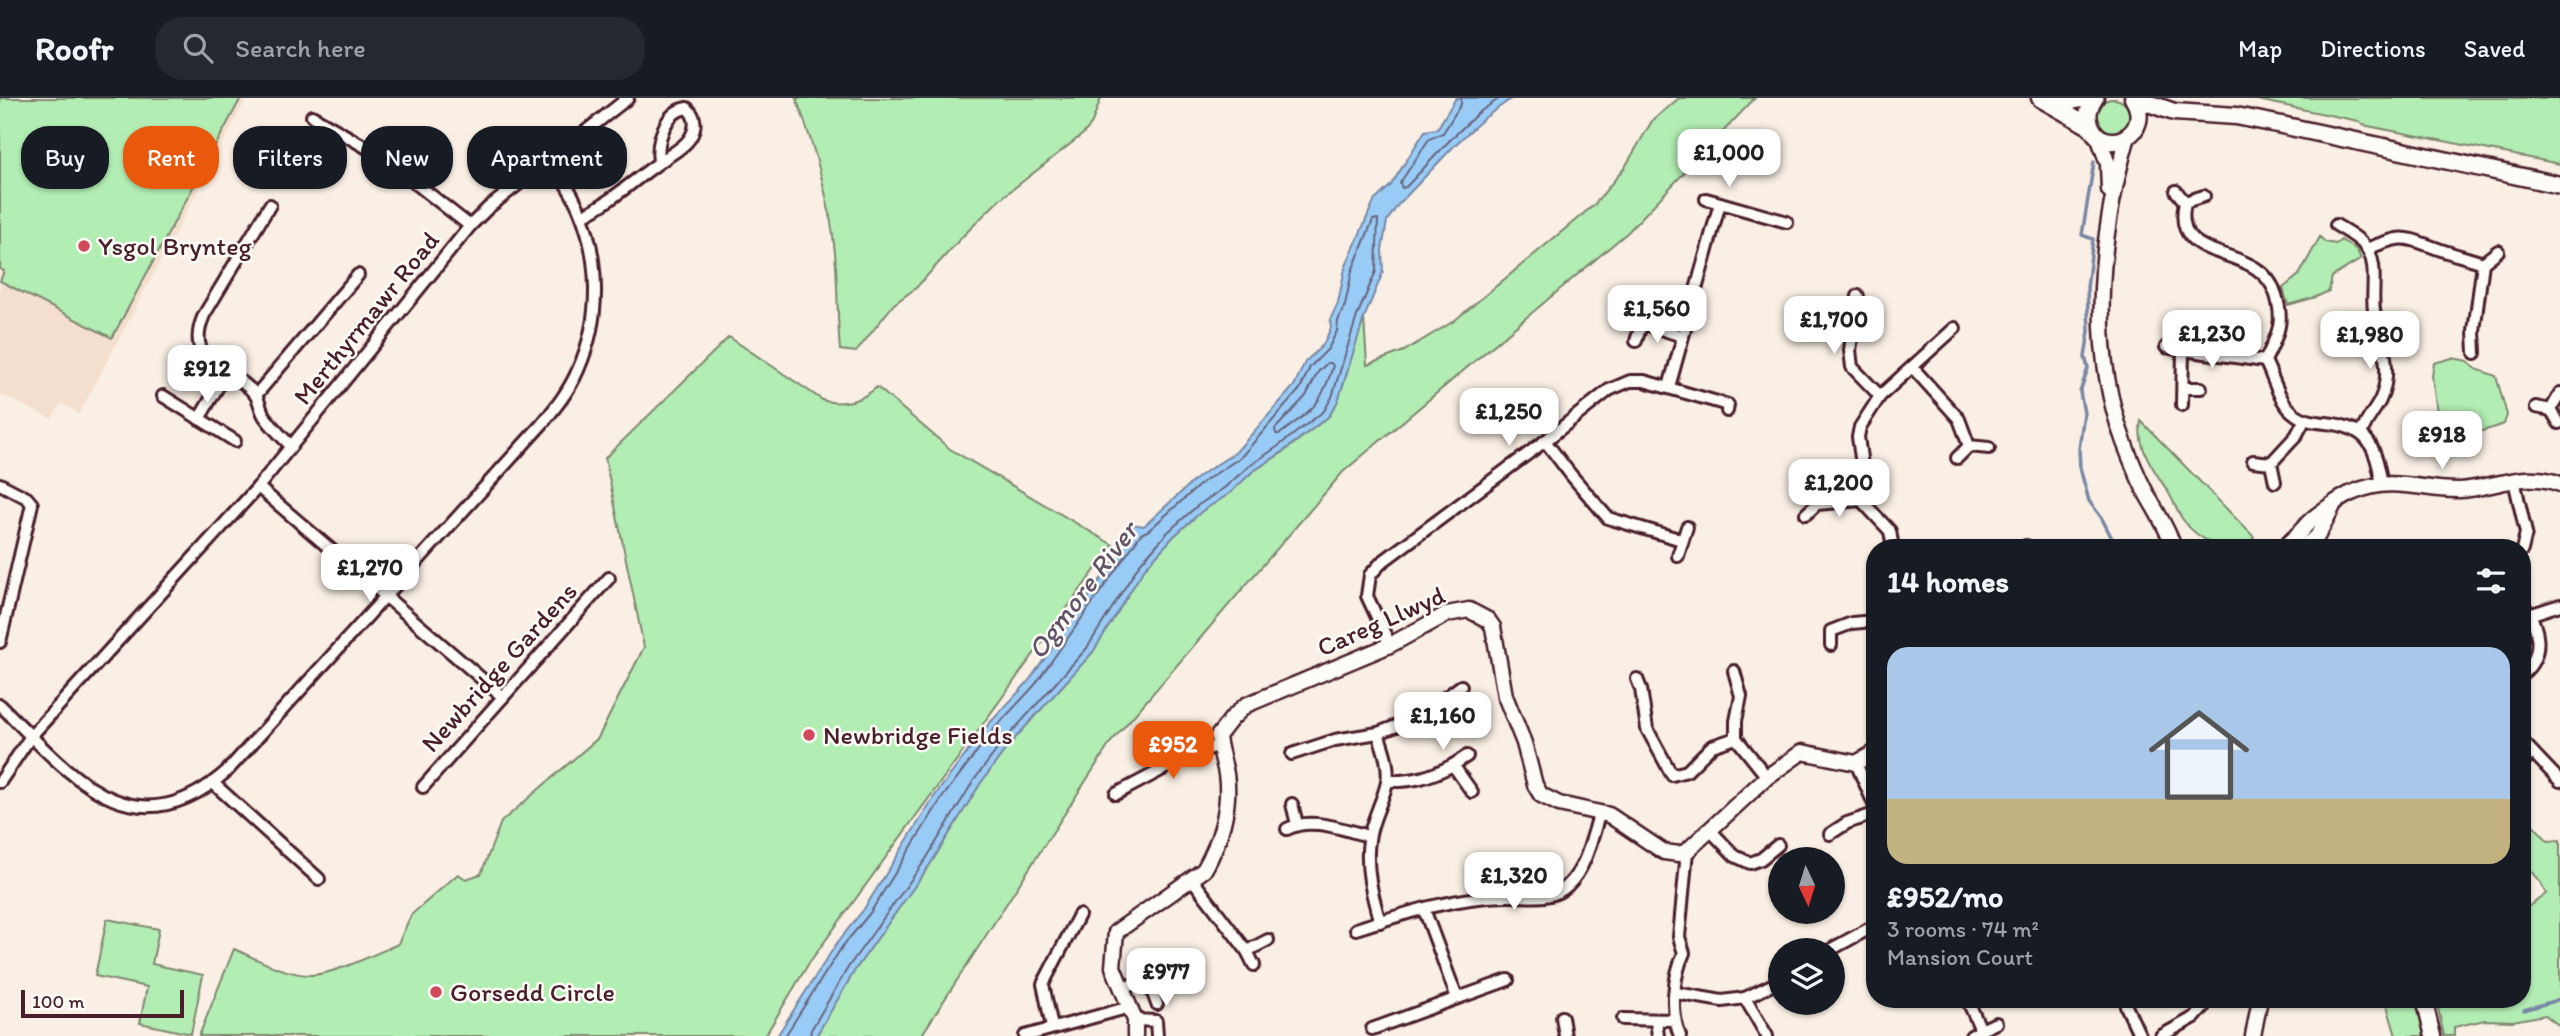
<!DOCTYPE html>
<html lang="en">
<head>
<meta charset="utf-8">
<style>
	body { margin:0; font-family:Itim,sans-serif; background:#242831; color:#f1f3f6; height:100vh; display:flex; flex-direction:column; font-size:26px; white-space:nowrap }
	* { box-sizing:border-box; margin:0 }
	p { font-size:23px; color:#9ea1a6 }
	.icon { flex:none; width:38px; height:38px; fill:none; stroke:currentColor; stroke-width:2; stroke-linecap:round; stroke-linejoin:round }
	.map { position:relative; flex:1; overflow:hidden }
	.side { position:absolute; left:1866px; top:441px; width:665px; height:469px; display:flex; flex-direction:column; background:#171b24; border-radius:28px; box-shadow:0 2px 5px #0004 }
	.side>* { flex:none }
	.hud { position:absolute; left:21px; top:28px; width:665px; height:63px; display:flex; gap:14px }
	.needle { width:46px; rotate:176deg }
	.fabs { position:absolute; left:1768px; top:749px; display:grid; gap:14px }
	.fabs a { display:grid; place-items:center; width:77px; height:77px; border-radius:50%; background:#171b24; box-shadow:0 2px 5px #0004; font-size:35px }
	.scale { position:absolute; left:21px; bottom:18px; width:163px; box-sizing:border-box; padding-left:7px; border:4px solid #4a1f2b; border-top:0; font-size:19px; line-height:24px; white-space:nowrap; color:#4a1f2b; -webkit-text-stroke:5px #fdfcf7; paint-order:stroke }
	.price { position:absolute; translate:-50% -60px; padding:0 16px; border-radius:14px; background:#fff; color:#222; font-size:23px; line-height:46px; filter:drop-shadow(0 2px 4px #0008) }
	.price::after { content:''; position:absolute; left:50%; top:42px; width:21px; height:16px; margin-left:-10px; background:inherit; clip-path:polygon(0 0,100% 0,50% 100%) }
	.price.active { background:#ea580c; color:#fff }
	ul { padding:0; list-style:none }
	li { display:grid; align-content:center; gap:14px; height:371px; padding:0 21px }
	li+li { border-top:2px solid #363941 }
	li span { display:grid; place-items:center; height:217px; border-radius:21px; color:#555 }
	li>.icon { margin-inline-start:auto }
	span .icon { width:126px; height:126px; fill:#fffc; stroke-width:1 }
	li b { font-size:30px }
	h2 { display:flex; justify-content:space-between; align-items:center; height:84px; padding:0 21px; font-size:30px }
	.pill { padding:0 24px; border-radius:28px; background:#171b24; box-shadow:0 2px 5px #0004; font-size:24px; line-height:63px }
	.pill.active { background:#ea580c; color:#fff }
	header { display:flex; align-items:center; gap:42px; box-sizing:border-box; height:98px; padding:0 35px; background:#171b24; border-bottom:2px solid #363941 }
	header strong { font-size:33px }
	nav { display:flex; gap:38px; margin-inline-start:auto; font-size:24px }
	.search { width:490px; height:63px; background:#242831; display:flex; align-items:center; gap:18px; box-sizing:border-box; padding:0 24px; border-radius:28px; color:#9ea1a6; font-size:26px }
	.map>svg:first-child { display:block }
	.built { fill:#f4dfce }
	.green { fill:#b2edb3; stroke:#7e866f; stroke-width:2 }
	.water { fill:#98ccf6; stroke:#7987a5; stroke-width:2 }
	.lines { fill:none; stroke-linecap:round; stroke-linejoin:round }
	.shore { stroke:#69647c; stroke-width:2 }
	.stream { stroke:#7987a5; stroke-width:3.5 }
	.street-casing { stroke:#4a1f2b; stroke-width:16 }
	.secondary-casing { stroke:#4a1f2b; stroke-width:19 }
	.primary-casing { stroke:#4a1f2b; stroke-width:21 }
	.street { stroke:#fdfcf7; stroke-width:10 }
	.secondary { stroke:#fdfcf7; stroke-width:14 }
	.primary { stroke:#fdfcf7; stroke-width:16 }
	.poi-dot { fill:#d1495b; stroke:#fdfcf7; stroke-width:2.5 }
	.labels { text-anchor:middle; dominant-baseline:central; stroke-width:5; stroke-linejoin:round; paint-order:stroke }
	.poi-label { font-size:26px; fill:#4a1f2b; stroke:#fdfcf7; text-anchor:start }
	.street-label { font-size:26px; fill:#4a1f2b; stroke:#fdfcf7 }
	.water-label { font-size:28px; font-style:italic; fill:#615368; stroke:#fdfcf7 }
</style>
</head>
<body>
<header>
<strong>Roofr</strong>
<div class="search"><svg class="icon" aria-label="search" viewBox="0 0 24 24"><circle cx="10" cy="10" r="6"/><path d="M15 15l6 6"/></svg>Search here</div>
<nav><a>Map</a><a>Directions</a><a>Saved</a></nav>
</header>
<div class="map">
<svg width="2560" height="938" viewBox="0 0 2560 938">
	<rect width="100%" height="100%" fill="#f9efe4"/>
	<filter id="ink" filterUnits="userSpaceOnUse"><feTurbulence type="fractalNoise" baseFrequency=".0143" numOctaves="2"/><feDisplacementMap in="SourceGraphic" scale="14" xChannelSelector="R" yChannelSelector="G"/><feConvolveMatrix kernelMatrix="1 2 1 2 8 2 1 2 1" color-interpolation-filters="sRGB"/></filter>
	<g filter="url(#ink)">
		<!-- built -->
		<polygon class="built" points="0,0 247,0 79,316 61,305 52,321 0,296"/>
		<!-- green -->
		<g class="green">
			<polygon points="0,0 241,0 112,240 0,183 4,173 0,171"/>
			<path d="M796,0h305l-10,27 -8,9 -84,66 -37,37 -46,51 -22,16 -38,48 -16,-2c-3,-32 -2,-64 -5,-97 -5,-53 -20,-105 -39,-155z"/>
			<polygon points="1679,0 1755,0 1628,134 1343,374 1111,644 921,938 816,938 855,872 931,765 980,686 1008,648 1093,554 1144,471 1173,439 1202,413 1229,396 1252,374 1282,355 1329,318 1338,302 1364,220 1367,267 1404,253 1454,223 1595,106 1625,69 1652,23"/>
			<polygon points="2248,0 2560,0 2560,66 2363,27 2358,23"/>
			<circle cx="2113" cy="18" r="17"/>
			<polygon points="2320,139 2325,144 2336,146 2341,142 2357,152 2361,161 2332,179 2329,193 2316,199 2288,207 2283,190 2299,177"/>
			<path d="M729,239l95,64c21,4 37,0 53,-14l73,62 163,96 -304,418 -44,73h-566l35,-87c23,10 51,26 77,26 22,0 66,-22 87,-31l13,-29 47,-41 8,5 15,-5 20,-52 97,-84 46,-91 -39,-189z"/>
			<path d="M2452,260l16,3 8,8 20,7 11,39 -3,9c-18,7 -47,15 -65,3l-7,-51 2,-13z"/>
			<path d="M2141,323l113,116 -7,9c-21,8 -50,-7 -63,-25 -7,-9 -10,-20 -16,-29 -13,-22 -32,-43 -27,-71z"/>
			<polygon points="2522,715 2548,743 2560,742 2560,928 2545,917 2513,923 2485,922 2454,929 2454,938 2444,938 2436,901 2522,901 2522,813 2546,796 2540,784 2522,763"/>
			<polygon points="107,821 159,831 152,866 203,877 191,936 140,925 147,889 95,878"/>
			<polygon points="2385,901 2416,901 2424,938 2396,938"/>
		</g>
		<!-- water -->
		<polygon class="water" points="1456,0 1512,0 1483,21 1456,46 1398,107 1387,123 1382,152 1383,174 1364,220 1338,303 1329,318 1281,355 1252,374 1229,396 1202,413 1173,439 1144,471 1093,554 1008,648 980,686 931,765 855,872 816,938 777,938 837,845 864,811 936,696 988,627 1028,584 1135,433 1130,430 1132,426 1144,428 1199,378 1236,354 1294,288 1305,264 1323,247 1331,230 1330,222 1338,205 1345,170 1374,103 1391,87 1425,33 1437,31"/>
		<g class="lines">
			<!-- shore -->
			<g class="shore">
				<polyline points="1461,0 1461,6 1443,35 1429,41 1400,85 1402,90 1406,89 1451,41 1478,15 1500,0"/>
				<path d="M1327,265h4l2,3c-13,42 -20,42 -53,68h-4l-1,-5 31,-33 12,-24z"/>
				<polyline points="785,938 842,849 870,815 942,700 994,631 1034,588 1141,436 1149,432 1203,384 1241,359 1300,291 1310,269 1328,251 1337,233 1338,223 1345,207 1352,173 1373,122 1378,121 1376,173 1357,218 1332,299 1324,313 1277,349 1248,369 1224,390 1197,408 1168,434 1139,467 1087,550 1003,644 974,682 926,761 849,868 811,932 810,938"/>
			</g>
			<!-- stream -->
			<g class="stream">
				<polyline points="2094,64 2082,137 2093,141 2087,190 2089,233 2085,259 2088,270 2080,294 2084,315 2079,351 2080,370 2089,403 2101,419 2117,450"/>
				<polyline points="2478,901 2484,906"/>
				<polyline points="2524,912 2560,901"/>
			</g>
			<defs>
				<g id="street">
					<polyline points="312,18 381,58 470,128"/>
					<polyline points="2176,93 2185,104"/>
					<path d="M2204,98l-19,6c-15,67 74,37 91,93 3,10 5,21 3,31 -2,12 -9,24 -14,35 9,17 14,42 30,53 9,7 20,8 31,9 43,4 49,23 56,61"/>
					<polyline points="1706,101 1787,124"/>
					<path d="M270,107l-66,110c-22,51 28,51 50,78 6,7 6,17 11,24 8,11 17,20 26,29"/>
					<path d="M582,118c29,-14 52,-36 78,-54 10,-8 23,-13 30,-24 7,-11 6,-22 -3,-30 -22,3 -31,34 -28,54"/>
					<path d="M2336,127c10,6 22,12 30,22 13,18 5,43 8,63 4,24 16,49 11,74 -3,22 -17,30 -23,48"/>
					<path d="M2367,151c39,-16 37,-12 74,1 14,5 28,8 42,13l-9,68 1,22"/>
					<polyline points="2483,165 2498,153"/>
					<polyline points="1858,198 1850,252 1852,269 1880,298"/>
					<polyline points="1839,208 1855,212"/>
					<polyline points="1642,225 1682,238"/>
					<polyline points="1636,243 1647,209"/>
					<polyline points="2166,249 2183,252"/>
					<polyline points="1913,270 1959,321 1969,348 1989,350"/>
					<polyline points="1669,289 1720,105"/>
					<polyline points="2183,290 2201,290"/>
					<polyline points="256,297 358,177"/>
					<polyline points="163,298 235,343"/>
					<polyline points="2182,307 2183,252 2265,263"/>
					<polyline points="2536,309 2551,312"/>
					<polyline points="199,321 226,275"/>
					<polyline points="2559,325 2551,312 2560,295"/>
					<polyline points="1545,343 1571,377 1608,420 1682,442"/>
					<polyline points="1957,360 1969,348"/>
					<polyline points="2253,363 2271,365"/>
					<polyline points="2514,382 2526,435 2522,452"/>
					<polyline points="2275,384 2271,365 2296,338 2305,321"/>
					<polyline points="0,386 27,400 32,406 0,544"/>
					<polyline points="258,389 503,599"/>
					<polyline points="1806,416 1817,406 1861,402"/>
					<polyline points="2026,448 2026,450"/>
					<polyline points="1893,450 1890,433 1861,402 1864,381 1858,339 1860,329 1880,298 1955,230"/>
					<polyline points="1678,458 1687,429"/>
					<path d="M2522,505c17,21 24,52 0,71"/>
					<polyline points="2532,516 2560,507"/>
					<polyline points="1390,547 1367,498 1370,477 1382,464 1545,343 1609,292 1630,283 1644,283 1728,307 1727,313"/>
					<polyline points="1831,547 1831,533 1852,525 1874,523"/>
					<polyline points="1734,573 1741,598 1736,623 1736,640 1767,679"/>
					<polyline points="1637,581 1641,591 1647,631 1672,677 1687,673 1712,648 1736,640"/>
					<path d="M0,607c68,67 131,150 227,66l315,-347c14,-17 27,-33 36,-54 30,-67 20,-153 -29,-208"/>
					<path d="M1378,635c5,15 12,33 9,49 -4,20 -16,38 -18,58 -4,28 3,55 11,82"/>
					<polyline points="2522,643 2560,683"/>
					<polyline points="1292,656 1335,642 1378,635 1418,620 1461,588"/>
					<polyline points="2522,664 2533,655"/>
					<polyline points="1856,665 1874,706"/>
					<polyline points="1453,667 1467,658"/>
					<path d="M1387,683c26,1 43,-4 66,-16l19,27"/>
					<polyline points="0,684 31,638 258,389 470,128 488,110 628,0"/>
					<polyline points="213,685 319,781"/>
					<polyline points="423,689 609,480"/>
					<polyline points="1116,696 1186,659 1219,647"/>
					<polyline points="1292,706 1297,726"/>
					<path d="M1287,731c25,-13 56,1 82,7"/>
					<polyline points="1710,732 1735,758 1750,765 1761,761 1778,747"/>
					<polyline points="1830,736 1847,725 1874,716"/>
					<polyline points="1192,781 1247,853 1254,867"/>
					<polyline points="1424,811 1457,900"/>
					<path d="M1356,831c50,-16 98,-32 151,-33 21,-1 44,6 61,-11 19,-18 24,-49 32,-73"/>
					<polyline points="1830,852 1874,828"/>
					<polyline points="1247,853 1268,842"/>
					<polyline points="1123,891 1147,879 1157,906"/>
					<polyline points="1676,895 1722,903 1745,900 1780,883"/>
					<polyline points="1745,900 1767,938"/>
					<polyline points="1967,901 1981,932 1971,938"/>
					<polyline points="2126,908 2140,938"/>
					<polyline points="1562,919 1565,938"/>
					<polyline points="1623,921 1674,922"/>
					<polyline points="1135,922 1156,923 1157,938"/>
					<polyline points="1656,922 1658,938"/>
					<polyline points="1052,929 1043,886 1079,817"/>
					<polyline points="1372,931 1508,882"/>
					<polyline points="1981,932 1996,925"/>
					<polyline points="1025,938 1130,909"/>
					<path d="M1680,938c-10,-25 -7,-59 4,-83l-5,-16 8,-86"/>
					<polyline points="2161,938 2195,919 2203,910 2198,901"/>
				</g>
				<g id="secondary">
					<polyline points="2098,38 2108,66 2109,92"/>
					<path d="M2128,38c-28,97 -40,209 -4,306 6,16 13,33 21,49 10,19 22,36 29,57"/>
					<path d="M2282,450c12,-8 18,-16 27,-26 8,-8 34,-26 45,-30 41,-17 66,-1 106,-2 34,-2 66,-20 100,-6"/>
					<polyline points="2302,450 2317,439 2333,408"/>
					<polyline points="2424,901 2433,938"/>
					<path d="M1135,938v-16l-22,-53 3,-35 88,-62c16,-28 27,-63 22,-96 -2,-12 -7,-25 -8,-38l14,-18 14,-13 144,-60 57,-31 22,-4 19,10 5,7 12,69 19,47 11,42 6,10 18,9 50,11 55,37 15,2 8,-3 80,-74 35,-25 54,11 18,-10"/>
					<polyline points="2253,938 2260,901"/>
				</g>
				<g id="primary">
					<polyline points="2040,0 2091,29"/>
					<path d="M2095,0c-6,8 -9,16 -5,26 12,35 66,11 43,-26"/>
					<polyline points="2134,0 2174,14 2236,18 2277,26 2560,87"/>
					<polyline points="2045,2 2066,4 2087,0"/>
				</g>
			</defs>
			<!-- street casing -->
			<use href="#street" class="street-casing"/>
			<!-- secondary casing -->
			<use href="#secondary" class="secondary-casing"/>
			<!-- primary casing -->
			<use href="#primary" class="primary-casing"/>
			<!-- street -->
			<use href="#street" class="street"/>
			<!-- secondary -->
			<use href="#secondary" class="secondary"/>
			<!-- primary -->
			<use href="#primary" class="primary"/>
		</g>
	</g>
	<!-- markers -->
	<g class="poi-dot">
		<circle cx="84" cy="148" r="7"/>
		<circle cx="809" cy="637" r="7"/>
		<circle cx="436" cy="894" r="7"/>
	</g>
	<g class="labels">
		<!-- poi labels -->
		<g class="poi-label">
			<text x="98" y="148">Ysgol Brynteg</text>
			<text x="823" y="637">Newbridge Fields</text>
			<text x="450" y="894">Gorsedd Circle</text>
		</g>
		<!-- street labels -->
		<g class="street-label">
			<text transform="translate(366 220) rotate(-51)">Merthyrmawr Road</text>
			<text transform="translate(1381 523) rotate(-24)">Careg Llwyd</text>
			<text transform="translate(499 569) rotate(-48)">Newbridge Gardens</text>
		</g>
		<!-- water labels -->
		<g class="water-label">
			<text transform="translate(1082 492) rotate(-53)">Ogmore River</text>
		</g>
	</g>
</svg>
<div class="fabs">
<a><svg class="needle" viewBox="-14 -14 28 28"><path d="M0-13l5 13h-10z" fill="#e53935"/><path d="M0 13l5-13h-10z" fill="#9ea1a6"/></svg></a>
<a><svg class="icon" aria-label="layers" viewBox="0 0 24 24"><path d="M12 4l9 5-9 5-9-5zM3 14l9 5 9-5"/></svg></a>
</div>
<div class="scale">100 m</div>
<b class="price" style="left:1729px;top:91px">£1,000</b>
<b class="price" style="left:1657px;top:247px">£1,560</b>
<b class="price" style="left:1834px;top:258px">£1,700</b>
<b class="price" style="left:2212px;top:272px">£1,230</b>
<b class="price" style="left:2370px;top:273px">£1,980</b>
<b class="price" style="left:207px;top:307px">£912</b>
<b class="price" style="left:1509px;top:350px">£1,250</b>
<b class="price" style="left:2442px;top:373px">£918</b>
<b class="price" style="left:1839px;top:421px">£1,200</b>
<b class="price" style="left:370px;top:506px">£1,270</b>
<b class="price" style="left:1443px;top:654px">£1,160</b>
<b class="price active" style="left:1173px;top:683px">£952</b>
<b class="price" style="left:1514px;top:814px">£1,320</b>
<b class="price" style="left:1166px;top:910px">£977</b>
<div class="hud">
<a class="pill">Buy</a>
<a class="pill active">Rent</a>
<a class="pill">Filters</a>
<a class="pill">New</a>
<a class="pill">Apartment</a>
</div>
<section class="side">
<h2>14 homes<svg class="icon" aria-label="filters" viewBox="0 0 24 24"><path d="M4 7h16M4 17h16"/><circle cx="9" cy="7" r="2"/><circle cx="15" cy="17" r="2"/></svg></h2>
<ul>
<li><span style="background:linear-gradient(#a9c7e8 70%,#c2b280 0)"><svg class="icon" aria-label="home" viewBox="0 0 24 24"><path d="M3 11l9-7 9 7M6 9v11h12V9"/></svg></span><div><b>£952/mo</b><p>3 rooms · 74 m²</p><p>Mansion Court</p></div></li>
</ul>
</section>
</div>
</body>
</html>
